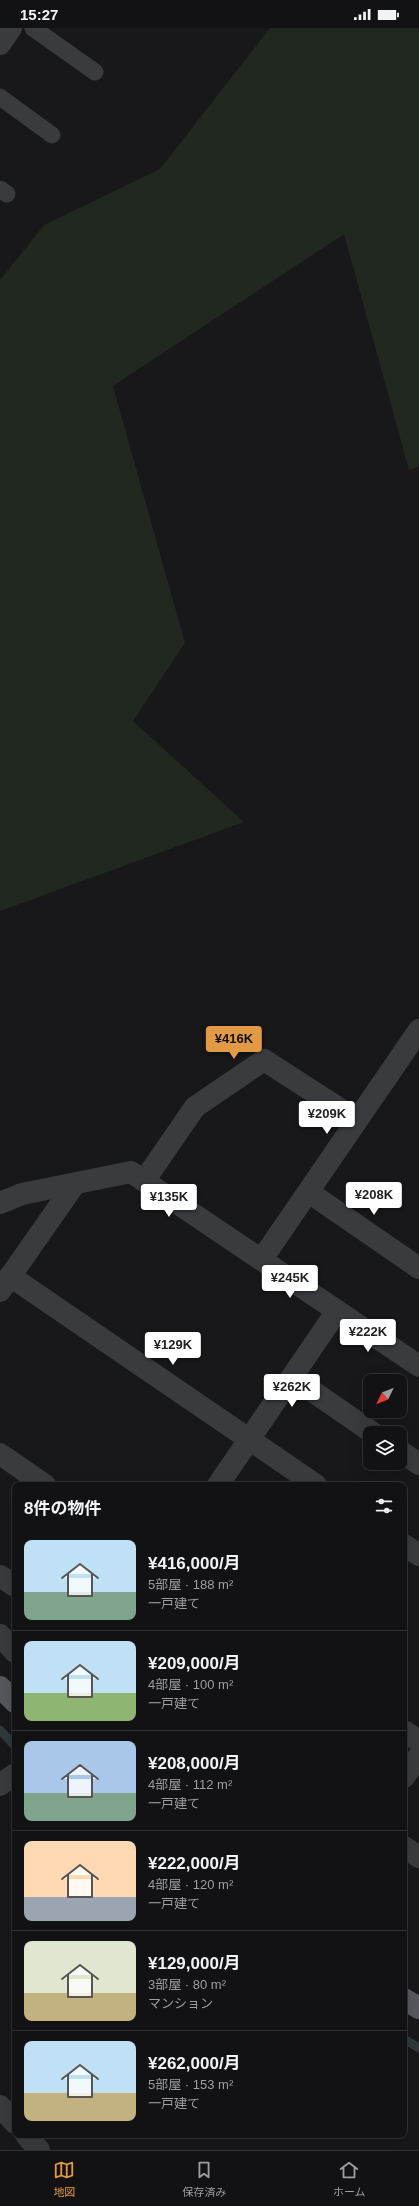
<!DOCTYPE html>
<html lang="ja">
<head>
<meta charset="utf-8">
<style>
	body { margin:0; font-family:Helvetica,"Noto Sans JP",sans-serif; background:#1f2022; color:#f1f3f6; height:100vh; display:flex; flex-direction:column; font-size:15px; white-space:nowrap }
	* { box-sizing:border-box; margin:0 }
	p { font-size:13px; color:#9c9ea0 }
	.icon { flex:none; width:22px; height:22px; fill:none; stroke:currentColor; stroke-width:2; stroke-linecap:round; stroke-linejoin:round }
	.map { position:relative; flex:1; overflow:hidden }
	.side { position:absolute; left:12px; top:1454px; width:395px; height:656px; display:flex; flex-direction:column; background:#121214; border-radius:8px; box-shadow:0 4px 16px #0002,0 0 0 1px #313234 }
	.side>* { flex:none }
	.needle { width:26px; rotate:227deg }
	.tools { position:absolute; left:363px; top:1346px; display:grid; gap:8px }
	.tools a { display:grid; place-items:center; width:44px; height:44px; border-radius:8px; background:#121214; box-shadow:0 4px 16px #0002,0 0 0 1px #313234; font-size:20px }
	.price { position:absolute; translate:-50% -34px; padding:0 9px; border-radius:4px; background:#fff; color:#222; font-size:13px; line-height:26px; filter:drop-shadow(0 1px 2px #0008) }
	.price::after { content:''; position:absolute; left:50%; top:24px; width:12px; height:9px; margin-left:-6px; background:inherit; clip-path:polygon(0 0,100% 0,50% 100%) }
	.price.on { background:#e29a47; color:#111 }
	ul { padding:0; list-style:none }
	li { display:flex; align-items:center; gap:12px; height:100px; padding:0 12px }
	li+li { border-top:1px solid #313234 }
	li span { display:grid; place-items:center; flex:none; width:112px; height:80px; border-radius:8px; color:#555 }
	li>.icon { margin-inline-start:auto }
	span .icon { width:48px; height:48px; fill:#fffc; stroke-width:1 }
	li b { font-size:17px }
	h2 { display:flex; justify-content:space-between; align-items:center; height:48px; padding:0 12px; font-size:17px }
	.status { display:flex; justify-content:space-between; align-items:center; height:28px; padding:0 20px; background:#121214; direction:ltr }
	.status svg { height:11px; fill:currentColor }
	.menu { display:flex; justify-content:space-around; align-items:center; height:56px; border-top:1px solid #313234; background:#121214; font-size:11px; color:#9c9ea0 }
	.menu a { display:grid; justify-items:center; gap:2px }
	.menu .on { color:#e29a47 }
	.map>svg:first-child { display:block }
	.green { fill:#202820 }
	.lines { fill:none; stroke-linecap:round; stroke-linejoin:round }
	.stream { stroke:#2f393d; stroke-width:9 }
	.service { stroke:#393b3f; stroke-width:17 }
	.minor { stroke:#393b3f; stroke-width:22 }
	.primary { stroke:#56585d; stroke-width:22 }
</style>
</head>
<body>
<div class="status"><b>15:27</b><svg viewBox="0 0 49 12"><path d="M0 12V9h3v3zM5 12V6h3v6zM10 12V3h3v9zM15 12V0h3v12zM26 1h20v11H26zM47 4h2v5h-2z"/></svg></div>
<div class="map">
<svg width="419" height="2122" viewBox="0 0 419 2122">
	<rect width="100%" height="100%" fill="#18181a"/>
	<!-- green -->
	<polygon class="green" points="270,0 419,0 419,439 409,442 344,206 113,358 185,615 133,693 244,794 0,883 0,252 44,197 160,141"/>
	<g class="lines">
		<!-- stream -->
		<g class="stream">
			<polyline points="0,1702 15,1718"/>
			<polyline points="404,2011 419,2020"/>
		</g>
		<!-- service -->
		<g class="service">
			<polyline points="33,0 95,44"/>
			<polyline points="0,69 52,107"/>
			<polyline points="0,161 7,166"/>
		</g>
		<!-- minor -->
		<g class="minor">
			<polyline points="0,16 11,0"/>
			<polyline points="144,1153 195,1079 264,1032 357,1092"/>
			<polyline points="310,1165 419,1240"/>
			<polyline points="0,1175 22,1166 131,1144 419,1338"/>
			<polyline points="262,1231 419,1002"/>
			<polyline points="10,1248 316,1457"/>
			<polyline points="0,1263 74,1157"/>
			<polyline points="292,1349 373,1405"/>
			<polyline points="400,1423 419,1436"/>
			<polyline points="0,1426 45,1457"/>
			<polyline points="218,1457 337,1283"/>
			<polyline points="404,1517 419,1527"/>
			<polyline points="0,1548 15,1558"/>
			<polyline points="0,1607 15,1624"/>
			<polyline points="404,1703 419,1713"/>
			<polyline points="404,1749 419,1728"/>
			<polyline points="0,1757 15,1746"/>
			<polyline points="404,1819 419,1829"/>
			<polyline points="0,2078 15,2095"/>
			<polyline points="26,2107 39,2122"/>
		</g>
		<!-- primary -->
		<g class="primary">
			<polyline points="0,1659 15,1674"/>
			<polyline points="404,1971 419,1980"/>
		</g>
	</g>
</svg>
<div class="tools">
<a><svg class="needle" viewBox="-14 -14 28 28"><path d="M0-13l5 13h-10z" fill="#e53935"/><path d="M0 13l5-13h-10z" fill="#9c9ea0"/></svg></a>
<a><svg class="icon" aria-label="layers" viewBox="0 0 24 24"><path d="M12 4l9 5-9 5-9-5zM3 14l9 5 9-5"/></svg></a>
</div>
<b class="price on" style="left:234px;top:1032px">¥416K</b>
<b class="price" style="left:327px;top:1107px">¥209K</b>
<b class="price" style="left:374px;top:1188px">¥208K</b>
<b class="price" style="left:169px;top:1190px">¥135K</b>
<b class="price" style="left:290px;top:1271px">¥245K</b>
<b class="price" style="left:368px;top:1325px">¥222K</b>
<b class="price" style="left:173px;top:1338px">¥129K</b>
<b class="price" style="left:292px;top:1380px">¥262K</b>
<section class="side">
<h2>8件の物件<svg class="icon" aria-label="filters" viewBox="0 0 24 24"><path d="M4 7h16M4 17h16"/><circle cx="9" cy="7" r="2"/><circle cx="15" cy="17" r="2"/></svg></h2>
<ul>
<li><span style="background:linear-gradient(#bfe0f5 65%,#7fa58c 0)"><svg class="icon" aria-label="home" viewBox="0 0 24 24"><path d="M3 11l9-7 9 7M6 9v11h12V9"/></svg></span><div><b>¥416,000/月</b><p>5部屋 · 188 m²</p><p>一戸建て</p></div></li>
<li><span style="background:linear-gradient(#bfe0f5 65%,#8fb573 0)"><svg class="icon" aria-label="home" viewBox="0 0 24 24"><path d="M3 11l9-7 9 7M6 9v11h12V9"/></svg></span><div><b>¥209,000/月</b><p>4部屋 · 100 m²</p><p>一戸建て</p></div></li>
<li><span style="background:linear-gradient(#a9c7e8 65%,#7fa58c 0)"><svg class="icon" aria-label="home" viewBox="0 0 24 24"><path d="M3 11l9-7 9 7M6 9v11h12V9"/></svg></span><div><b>¥208,000/月</b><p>4部屋 · 112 m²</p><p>一戸建て</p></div></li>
<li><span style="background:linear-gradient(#ffd9b3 70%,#9aa5b1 0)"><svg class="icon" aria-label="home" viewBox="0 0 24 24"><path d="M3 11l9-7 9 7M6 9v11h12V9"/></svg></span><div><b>¥222,000/月</b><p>4部屋 · 120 m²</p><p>一戸建て</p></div></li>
<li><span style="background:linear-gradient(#dfe7d0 65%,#c2b280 0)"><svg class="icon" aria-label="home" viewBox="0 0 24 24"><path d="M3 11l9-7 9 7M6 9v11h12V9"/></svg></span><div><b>¥129,000/月</b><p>3部屋 · 80 m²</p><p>マンション</p></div></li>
<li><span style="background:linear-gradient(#bfe0f5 65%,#c2b280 0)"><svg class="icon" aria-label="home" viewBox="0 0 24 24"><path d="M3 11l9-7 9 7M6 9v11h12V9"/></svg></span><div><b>¥262,000/月</b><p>5部屋 · 153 m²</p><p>一戸建て</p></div></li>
</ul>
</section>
</div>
<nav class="menu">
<a class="on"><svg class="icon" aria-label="map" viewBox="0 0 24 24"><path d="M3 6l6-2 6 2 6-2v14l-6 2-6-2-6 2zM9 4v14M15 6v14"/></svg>地図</a>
<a><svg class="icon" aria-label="saved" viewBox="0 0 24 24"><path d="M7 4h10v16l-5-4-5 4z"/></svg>保存済み</a>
<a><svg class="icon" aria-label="home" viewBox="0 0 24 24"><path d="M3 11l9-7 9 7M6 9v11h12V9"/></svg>ホーム</a>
</nav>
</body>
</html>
